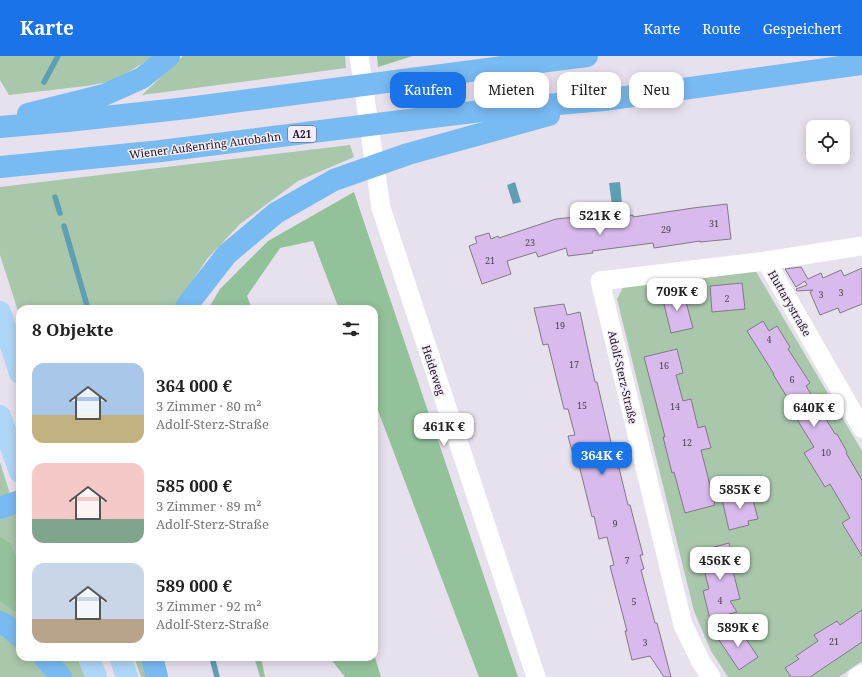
<!DOCTYPE html>
<html lang="de">
<head>
<meta charset="utf-8">
<style>
	body { margin:0; font-family:"Noto Serif",serif; background:#f6f6f6; color:#222; height:100vh; display:flex; flex-direction:column; font-size:15px; white-space:nowrap }
	* { box-sizing:border-box; margin:0 }
	p { font-size:13px; color:#767676 }
	.icon { flex:none; width:22px; height:22px; fill:none; stroke:currentColor; stroke-width:2; stroke-linecap:round; stroke-linejoin:round }
	.map { position:relative; flex:1; overflow:hidden }
	.panel { position:absolute; left:16px; top:249px; width:362px; height:356px; display:flex; flex-direction:column; background:#fff; border-radius:12px; box-shadow:0 2px 10px #0003 }
	.panel>* { flex:none }
	.hud { position:absolute; left:390px; top:16px; width:380px; height:36px; display:flex; gap:8px }
	.buttons { position:absolute; left:806px; top:64px; display:grid; gap:8px }
	.buttons a { display:grid; place-items:center; width:44px; height:44px; border-radius:8px; background:#fff; box-shadow:0 2px 10px #0003; font-size:20px }
	.price { position:absolute; translate:-50% -34px; padding:0 9px; border-radius:8px; background:#fff; color:#222; font-size:13px; line-height:26px; filter:drop-shadow(0 1px 2px #0008) }
	.price::after { content:''; position:absolute; left:50%; top:24px; width:12px; height:9px; margin-left:-6px; background:inherit; clip-path:polygon(0 0,100% 0,50% 100%) }
	.price.current { background:#1a73e8; color:#fff }
	ul { padding:0; list-style:none }
	li { display:flex; align-items:center; gap:12px; height:100px; padding:0 16px }
	li span { display:grid; place-items:center; flex:none; width:112px; height:80px; border-radius:12px; color:#555 }
	li>.icon { margin-inline-start:auto }
	span .icon { width:48px; height:48px; fill:#fffc; stroke-width:1 }
	li b { font-size:17px }
	h2 { display:flex; justify-content:space-between; align-items:center; height:48px; padding:0 16px; font-size:17px }
	.pill { padding:0 14px; border-radius:12px; background:#fff; box-shadow:0 2px 10px #0003; font-size:14px; line-height:36px }
	.pill.current { background:#1a73e8; color:#fff }
	header { display:flex; align-items:center; gap:24px; box-sizing:border-box; height:56px; padding:0 20px; background:#1a73e8; color:#fff }
	header strong { font-size:19px }
	nav { display:flex; gap:22px; margin-inline-start:auto; font-size:14px }
	.map>svg:first-child { display:block }
	.green { fill:#a8c7ab }
	.forest { fill:#93c19a }
	.water { fill:#5d9fb3 }
	.lines { fill:none; stroke-linecap:round; stroke-linejoin:round }
	.stream { stroke:#5d9fb3; stroke-width:5.5 }
	.building { fill:#d8bbec; stroke:#807986 }
	.street { stroke:#fff; stroke-width:19 }
	.primary { stroke:#aed6f7; stroke-width:22 }
	.highway { stroke:#78baf2; stroke-width:22 }
	.labels { text-anchor:middle; dominant-baseline:central; stroke-width:3; stroke-linejoin:round; paint-order:stroke }
	.number-label { font-size:9px; fill:#4b4252 }
	.shield { fill:#f5edfb; stroke:#5d5960; stroke-width:1 }
	.shield-label { font-size:10px; font-weight:bold; fill:#1c191e }
	.street-label { font-size:11px; fill:#1c191e; stroke:#f5edfb }
</style>
</head>
<body>
<header>
<strong>Karte</strong>
<nav><a>Karte</a><a>Route</a><a>Gespeichert</a></nav>
</header>
<div class="map">
<svg width="862" height="621" viewBox="0 0 862 621">
	<rect width="100%" height="100%" fill="#e7e0ed"/>
	<!-- green -->
	<g class="green">
		<polygon points="0,0 154,0 114,25 86,30 9,39 0,24"/>
		<polygon points="183,0 345,0 346,12 142,39"/>
		<polygon points="350,89 354,101 298,125 240,168 207,203 189,230 173,253 20,253 20,261 0,199 0,131"/>
		<polygon points="755,214 862,395 862,605 839,621 728,621 711,595 694,555 617,243 628,222"/>
		<polygon points="0,406 10,438 0,441"/>
		<polygon points="15,458 20,460 20,571 0,558 0,463"/>
		<polygon points="0,577 20,592 20,601 30,601 41,610 50,621 0,621"/>
		<polygon points="54,601 77,601 85,621 69,621"/>
		<polygon points="134,601 146,601 149,621 141,621"/>
	</g>
	<!-- forest -->
	<g class="forest">
		<polygon points="377,0 413,0 378,11"/>
		<polygon points="354,136 364,166 518,621 479,621 374,344 374,253 339,253 313,185 280,192 247,240 252,253 208,253 220,233 268,185"/>
		<polygon points="0,481 10,487 20,509 20,559 0,545"/>
		<polygon points="374,598 381,621 345,621 329,601 374,601"/>
		<polygon points="254,601 261,601 265,621 260,621"/>
	</g>
	<!-- water -->
	<g class="water">
		<polygon points="515,126 521,146 513,148 507,129"/>
		<polygon points="620,126 622,148 612,149 609,127"/>
	</g>
	<g class="lines">
		<!-- stream -->
		<g class="stream">
			<polyline points="44,26 58,0"/>
			<polyline points="55,141 60,157"/>
			<polyline points="64,170 88,253"/>
			<polyline points="212,601 217,621"/>
		</g>
	</g>
	<!-- building -->
	<g class="building">
		<polygon points="727,148 731,183 700,186 700,185 654,192 653,187 592,195 593,197 568,200 566,192 538,201 536,196 507,205 511,218 482,228 469,190 477,187 475,181 489,177 491,183 498,180 499,182 556,163 596,159 597,164 633,159 633,161 693,152"/>
		<polygon points="801,211 808,223 821,217 823,222 841,214 844,220 862,212 862,248 840,257 838,252 820,259 810,236 813,234 797,235 796,233 807,229 805,225 796,231 785,213"/>
		<polygon points="742,227 745,253 712,256 710,230"/>
		<polygon points="683,235 693,272 671,277 662,240"/>
		<polygon points="564,248 567,259 580,256 587,289 595,326 597,326 617,412 619,412 628,449 630,449 643,499 640,499 644,513 641,514 655,567 657,567 671,621 664,621 650,600 632,604 625,575 627,575 610,510 614,509 607,481 599,483 594,460 592,461 578,405 575,406 568,380 575,379 568,353 564,353 548,288 543,289 534,252"/>
		<polygon points="763,265 769,275 777,270 790,291 788,293 810,327 806,330 835,378 837,378 847,396 846,397 862,424 862,500 842,467 850,462 830,428 825,431 804,397 814,391 793,357 796,356 773,318 774,318 747,275"/>
		<polygon points="677,293 683,317 676,319 683,345 691,343 698,372 705,370 711,392 701,394 715,449 685,457 674,416 672,417 663,381 665,381 644,301"/>
		<polygon points="751,436 758,463 748,465 749,469 729,474 722,443"/>
		<polygon points="729,487 735,510 732,511 740,543 730,545 737,556 710,563 703,535 709,533 699,495"/>
		<polygon points="862,554 862,586 810,621 791,621 785,612 799,603 796,600 818,585 814,579 837,565 840,569"/>
		<polygon points="738,571 758,601 739,614 719,584"/>
	</g>
	<g class="lines">
		<!-- street -->
		<g class="street">
			<polyline points="359,0 381,152 536,621"/>
			<polyline points="766,205 862,372"/>
			<polyline points="711,621 701,606 683,569 600,225 766,205 862,190"/>
			<polyline points="857,621 862,618"/>
		</g>
		<!-- primary -->
		<g class="primary">
			<polyline points="0,256 20,317"/>
			<polyline points="0,360 20,416"/>
			<polyline points="89,601 96,621"/>
			<polyline points="120,601 127,621"/>
		</g>
		<!-- highway -->
		<g class="highway">
			<polyline points="28,58 104,39 142,22 167,2 169,0"/>
			<polyline points="0,71 68,65 187,52 587,0"/>
			<polyline points="0,111 161,95 489,54 604,44 862,8"/>
			<polyline points="185,253 188,248 227,198 276,157 334,124 408,98 549,59"/>
			<polyline points="0,452 20,445"/>
			<polyline points="0,566 6,569 20,581"/>
			<polyline points="44,601 61,621"/>
			<polyline points="152,601 157,621"/>
		</g>
	</g>
	<g class="labels">
		<!-- number labels -->
		<g class="number-label">
			<text x="714" y="167">31</text>
			<text x="666" y="173">29</text>
			<text x="530" y="186">23</text>
			<text x="490" y="204">21</text>
			<text x="841" y="236">3</text>
			<text x="821" y="238">3</text>
			<text x="727" y="242">2</text>
			<text x="560" y="269">19</text>
			<text x="769" y="283">4</text>
			<text x="574" y="308">17</text>
			<text x="664" y="309">16</text>
			<text x="792" y="323">6</text>
			<text x="582" y="349">15</text>
			<text x="675" y="350">14</text>
			<text x="687" y="386">12</text>
			<text x="826" y="396">10</text>
			<text x="615" y="467">9</text>
			<text x="627" y="504">7</text>
			<text x="720" y="544">4</text>
			<text x="634" y="545">5</text>
			<text x="834" y="585">21</text>
			<text x="645" y="586">3</text>
		</g>
		<!-- shield labels -->
		<rect class="shield" x="288" y="70" width="28" height="16" rx="3"/>
		<g class="shield-label">
			<text x="302" y="78">A21</text>
		</g>
		<!-- street labels -->
		<g class="street-label">
			<text transform="translate(205 89) rotate(-7)">Wiener Außenring Autobahn</text>
			<text transform="translate(790 247) rotate(60)">Huttarystraße</text>
			<text transform="translate(434 314) rotate(72)">Heideweg</text>
			<text transform="translate(623 321) rotate(77)">Adolf-Sterz-Straße</text>
		</g>
	</g>
</svg>
<div class="buttons">
<a><svg class="icon" aria-label="locate" viewBox="0 0 24 24"><circle cx="12" cy="12" r="6"/><path d="M12 2v4M12 18v4M2 12h4M18 12h4"/></svg></a>
</div>
<b class="price" style="left:600px;top:180px">521K €</b>
<b class="price" style="left:677px;top:256px">709K €</b>
<b class="price" style="left:814px;top:372px">640K €</b>
<b class="price" style="left:444px;top:391px">461K €</b>
<b class="price current" style="left:602px;top:420px">364K €</b>
<b class="price" style="left:740px;top:454px">585K €</b>
<b class="price" style="left:720px;top:525px">456K €</b>
<b class="price" style="left:738px;top:592px">589K €</b>
<div class="hud">
<a class="pill current">Kaufen</a>
<a class="pill">Mieten</a>
<a class="pill">Filter</a>
<a class="pill">Neu</a>
</div>
<section class="panel">
<h2>8 Objekte<svg class="icon" aria-label="filters" viewBox="0 0 24 24"><path d="M4 7h16M4 17h16"/><circle cx="9" cy="7" r="2"/><circle cx="15" cy="17" r="2"/></svg></h2>
<ul>
<li><span style="background:linear-gradient(#a9c7e8 65%,#c2b280 0)"><svg class="icon" aria-label="home" viewBox="0 0 24 24"><path d="M3 11l9-7 9 7M6 9v11h12V9"/></svg></span><div><b>364 000 €</b><p>3 Zimmer · 80 m²</p><p>Adolf-Sterz-Straße</p></div></li>
<li><span style="background:linear-gradient(#f6c9c9 70%,#7fa58c 0)"><svg class="icon" aria-label="home" viewBox="0 0 24 24"><path d="M3 11l9-7 9 7M6 9v11h12V9"/></svg></span><div><b>585 000 €</b><p>3 Zimmer · 89 m²</p><p>Adolf-Sterz-Straße</p></div></li>
<li><span style="background:linear-gradient(#c9d6e8 70%,#b9a48a 0)"><svg class="icon" aria-label="home" viewBox="0 0 24 24"><path d="M3 11l9-7 9 7M6 9v11h12V9"/></svg></span><div><b>589 000 €</b><p>3 Zimmer · 92 m²</p><p>Adolf-Sterz-Straße</p></div></li>
</ul>
</section>
</div>
</body>
</html>
